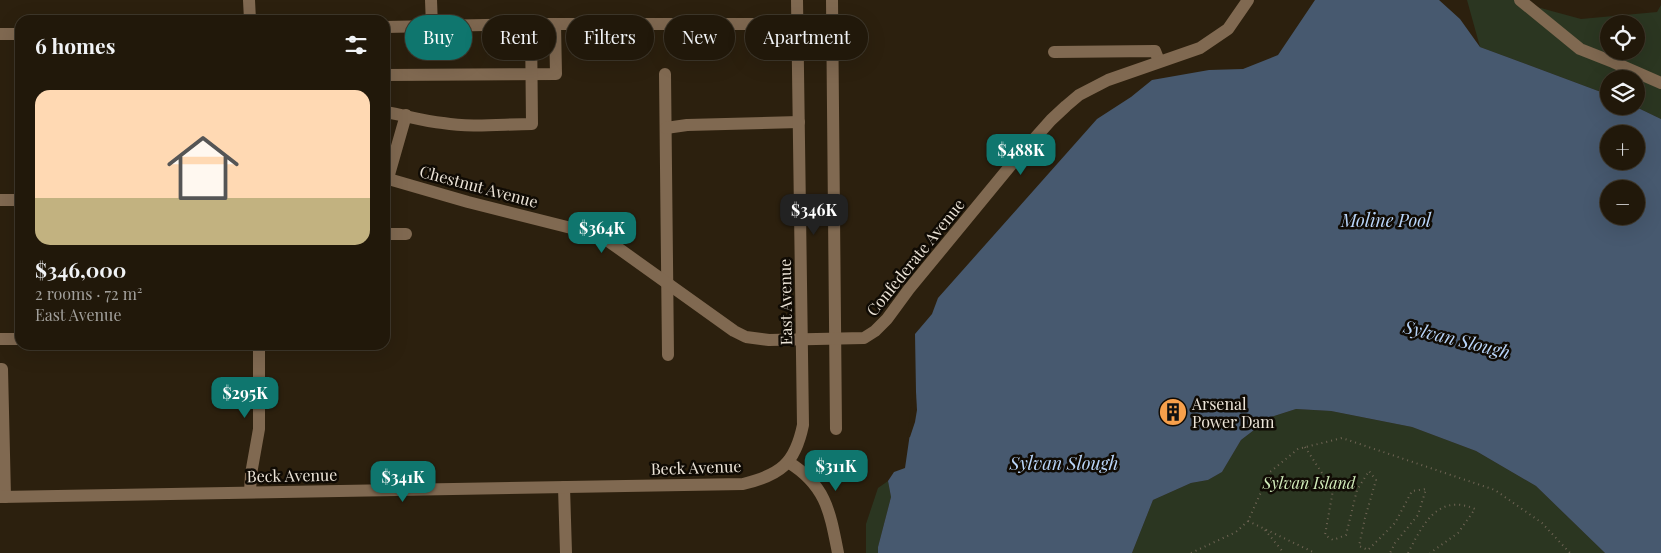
<!DOCTYPE html>
<html lang="en">
<head>
<meta charset="utf-8">
<style>
	body { margin:0; font-family:"Playfair Display",serif; background:#292113; color:#f1f3f6; height:100vh; display:flex; flex-direction:column; font-size:19px; white-space:nowrap }
	* { box-sizing:border-box; margin:0 }
	p { font-size:16px; color:#a2a09c }
	.icon { flex:none; width:28px; height:28px; fill:none; stroke:currentColor; stroke-width:2; stroke-linecap:round; stroke-linejoin:round }
	.map { position:relative; flex:1; overflow:hidden }
	.side { position:absolute; left:15px; top:15px; width:375px; height:335px; display:flex; flex-direction:column; background:#21180a; border-radius:15px; box-shadow:0 5px 20px #0002,0 0 0 1px #3e372b }
	.side>* { flex:none }
	.top-card { position:absolute; left:405px; top:15px; width:475px; height:45px; display:flex; gap:10px }
	.fabs { position:absolute; left:1600px; top:15px; display:grid; gap:10px }
	.fabs a { display:grid; place-items:center; width:45px; height:45px; border-radius:50%; background:#21180a; box-shadow:0 5px 20px #0002,0 0 0 1px #3e372b; font-size:25px }
	.price { position:absolute; translate:-50% -42px; padding:0 11px; border-radius:10px; background:#0f766e; color:#fff; font-size:16px; line-height:32px; filter:drop-shadow(0 1px 2px #0008) }
	.price::after { content:''; position:absolute; left:50%; top:30px; width:15px; height:11px; margin-left:-8px; background:inherit; clip-path:polygon(0 0,100% 0,50% 100%) }
	.price.on { background:#222; color:#fff }
	ul { padding:0; list-style:none }
	li { display:grid; align-content:center; gap:10px; height:265px; padding:0 20px }
	li span { display:grid; place-items:center; height:155px; border-radius:15px; color:#555 }
	li>.icon { margin-inline-start:auto }
	span .icon { width:90px; height:90px; fill:#fffc; stroke-width:1 }
	li b { font-size:21px }
	h2 { display:flex; justify-content:space-between; align-items:center; height:60px; padding:0 20px; font-size:21px }
	.chip { padding:0 18px; border-radius:22px; background:#21180a; box-shadow:0 5px 20px #0002,0 0 0 1px #3e372b; font-size:18px; line-height:45px }
	.chip.on { background:#0f766e; color:#fff }
	.map>svg:first-child { display:block }
	.green { fill:#2b3621; fill-rule:evenodd }
	.water { fill:#47596f; fill-rule:evenodd }
	.pier { fill:#2c200e }
	.lines { fill:none; stroke-linecap:round; stroke-linejoin:round }
	.path { stroke:#706555; stroke-width:2; stroke-dasharray:1 4; stroke-linecap:butt }
	.minor { stroke:#806951; stroke-width:12 }
	.labels { text-anchor:middle; dominant-baseline:central; stroke-width:5; stroke-linejoin:round; paint-order:stroke }
	.street-label { font-size:16px; fill:#ece4d8; stroke:#100b04 }
	.poi-label { font-size:16px; fill:#ece4d8; stroke:#100b04; text-anchor:start }
	.park-label { font-size:16px; font-style:italic; fill:#d2edbb; stroke:#100b04 }
	.water-label { font-size:18px; font-style:italic; fill:#b9d5f9; stroke:#100b04 }
</style>
</head>
<body>
<div class="map">
<svg width="1661" height="553" viewBox="0 0 1661 553">
	<rect width="100%" height="100%" fill="#2c200e"/>
	<!-- green -->
	<g class="green">
		<path d="M1467,0h48v1l66,18 76,-7 4,-7v114l-27,-13h2v-27h-27v16l-129,-48zM1609,24h27v27h-27z"/>
		<polygon points="1296,409 1331,411 1412,427 1476,451 1536,486 1605,553 1132,553 1153,500 1191,483 1208,480 1222,472 1241,440 1271,417"/>
		<polygon points="888,481 891,497 878,547 878,553 866,553 866,524 878,488"/>
	</g>
	<!-- water -->
	<path class="water" d="M1315,0h124l21,19 20,28 129,48v11h25l27,13v434h-56l-69,-67 -60,-35 -64,-24 -81,-16 -35,-2 -25,8 -30,23 -19,32 -14,8 -17,3 -38,17 -21,53h-254v-6l13,-50 -3,-16 6,-9 11,-4 11,-76 -1,-58 17,-20 6,-16 159,-179 34,-22 21,-17 57,-10 34,-1 35,-14zM1609,134h27v27h-27zM1609,189h27v27h-27z"/>
	<!-- pier -->
	<polygon class="pier" points="913,392 916,392 917,410 915,422 910,437 907,438"/>
	<g class="lines">
		<!-- path -->
		<g class="path">
			<polyline points="1305,447 1333,490 1325,535 1333,540 1346,535 1357,490 1369,471 1376,480 1365,518 1359,546 1368,550 1395,523 1412,491 1426,489 1418,515 1395,543 1390,553"/>
			<polyline points="1248,521 1315,553"/>
			<polyline points="1265,530 1284,553"/>
			<polyline points="1191,553 1236,532 1248,521 1270,472 1298,449 1342,438 1495,490 1542,523 1570,553"/>
			<path d="M1408,553c15,-29 30,-60 67,-44l-17,24 -28,20"/>
		</g>
		<!-- minor -->
		<g class="minor">
			<polyline points="249,0 250,20"/>
			<polyline points="431,0 432,26"/>
			<polyline points="832,0 836,429"/>
			<polyline points="1520,0 1580,49 1613,62 1661,83"/>
			<polyline points="385,27 531,24 797,24"/>
			<polyline points="0,34 20,34"/>
			<polyline points="1054,52 1155,51 1159,61"/>
			<polyline points="665,74 668,355"/>
			<polyline points="385,75 556,74 555,24"/>
			<path d="M385,112c19,3 38,9 58,11 29,5 60,1 89,1l-1,-100"/>
			<polyline points="666,128 687,125 799,122"/>
			<polyline points="385,178 468,202 595,234 604,238 734,331 746,337 769,340 864,338 875,331 887,319 909,289 1011,165 1051,120 1066,106 1079,95 1108,80 1200,48 1228,29 1248,0"/>
			<polyline points="388,178 406,115"/>
			<polyline points="0,200 20,200"/>
			<polyline points="385,234 406,234"/>
			<polyline points="0,339 20,339"/>
			<polyline points="0,369 2,369 5,497"/>
			<path d="M788,462c38,23 42,50 50,91"/>
			<polyline points="564,487 566,553"/>
			<polyline points="250,492 251,474 259,429 259,345"/>
			<path d="M0,497l743,-13c37,-9 52,-20 60,-59l-6,-425"/>
		</g>
	</g>
	<!-- icons -->
	<defs>
		<symbol id="building-disc" viewBox="-11 -11 22 22"><circle r="9.5" fill="#f8a04b" stroke="#100b04"/><path d="M-4-6H4V6H1V3H-1V6H-4ZM-2.5-4.3h1.7v1.8h-1.7ZM.8-4.3h1.7v1.8H.8ZM-2.5-1h1.7V.8h-1.7ZM.8-1h1.7V.8H.8Z" fill="#111"/></symbol>
	</defs>
	<g fill-rule="evenodd">
		<use href="#building-disc" x="1157" y="396" width="32" height="32"/>
	</g>
	<g class="labels">
		<!-- street labels -->
		<g class="street-label">
			<text transform="translate(479 186) rotate(15)">Chestnut Avenue</text>
			<text transform="translate(915 257) rotate(-51)">Confederate Avenue</text>
			<text transform="translate(785 302) rotate(-91)">East Avenue</text>
			<text transform="translate(696 467) rotate(-2)">Beck Avenue</text>
			<text transform="translate(292 475) rotate(-1)">Beck Avenue</text>
		</g>
		<!-- poi labels -->
		<g class="poi-label">
			<text x="1192" y="403">Arsenal<tspan x="1192" dy="18">Power Dam</tspan></text>
		</g>
		<!-- park labels -->
		<g class="park-label">
			<text x="1309" y="482">Sylvan Island</text>
		</g>
		<!-- water labels -->
		<g class="water-label">
			<text x="1386" y="220">Moline Pool</text>
			<text transform="translate(1457 339) rotate(14)">Sylvan Slough</text>
			<text x="1064" y="463">Sylvan Slough</text>
		</g>
	</g>
</svg>
<div class="fabs">
<a><svg class="icon" aria-label="locate" viewBox="0 0 24 24"><circle cx="12" cy="12" r="6"/><path d="M12 2v4M12 18v4M2 12h4M18 12h4"/></svg></a>
<a><svg class="icon" aria-label="layers" viewBox="0 0 24 24"><path d="M12 4l9 5-9 5-9-5zM3 14l9 5 9-5"/></svg></a>
<a>+</a>
<a>−</a>
</div>
<b class="price" style="left:1021px;top:176px">$488K</b>
<b class="price on" style="left:814px;top:236px">$346K</b>
<b class="price" style="left:602px;top:254px">$364K</b>
<b class="price" style="left:245px;top:419px">$295K</b>
<b class="price" style="left:836px;top:492px">$311K</b>
<b class="price" style="left:403px;top:503px">$341K</b>
<div class="top-card">
<a class="chip on">Buy</a>
<a class="chip">Rent</a>
<a class="chip">Filters</a>
<a class="chip">New</a>
<a class="chip">Apartment</a>
</div>
<section class="side">
<h2>6 homes<svg class="icon" aria-label="filters" viewBox="0 0 24 24"><path d="M4 7h16M4 17h16"/><circle cx="9" cy="7" r="2"/><circle cx="15" cy="17" r="2"/></svg></h2>
<ul>
<li><span style="background:linear-gradient(#ffd9b3 70%,#c2b280 0)"><svg class="icon" aria-label="home" viewBox="0 0 24 24"><path d="M3 11l9-7 9 7M6 9v11h12V9"/></svg></span><div><b>$346,000</b><p>2 rooms · 72 m²</p><p>East Avenue</p></div></li>
</ul>
</section>
</div>
</body>
</html>
